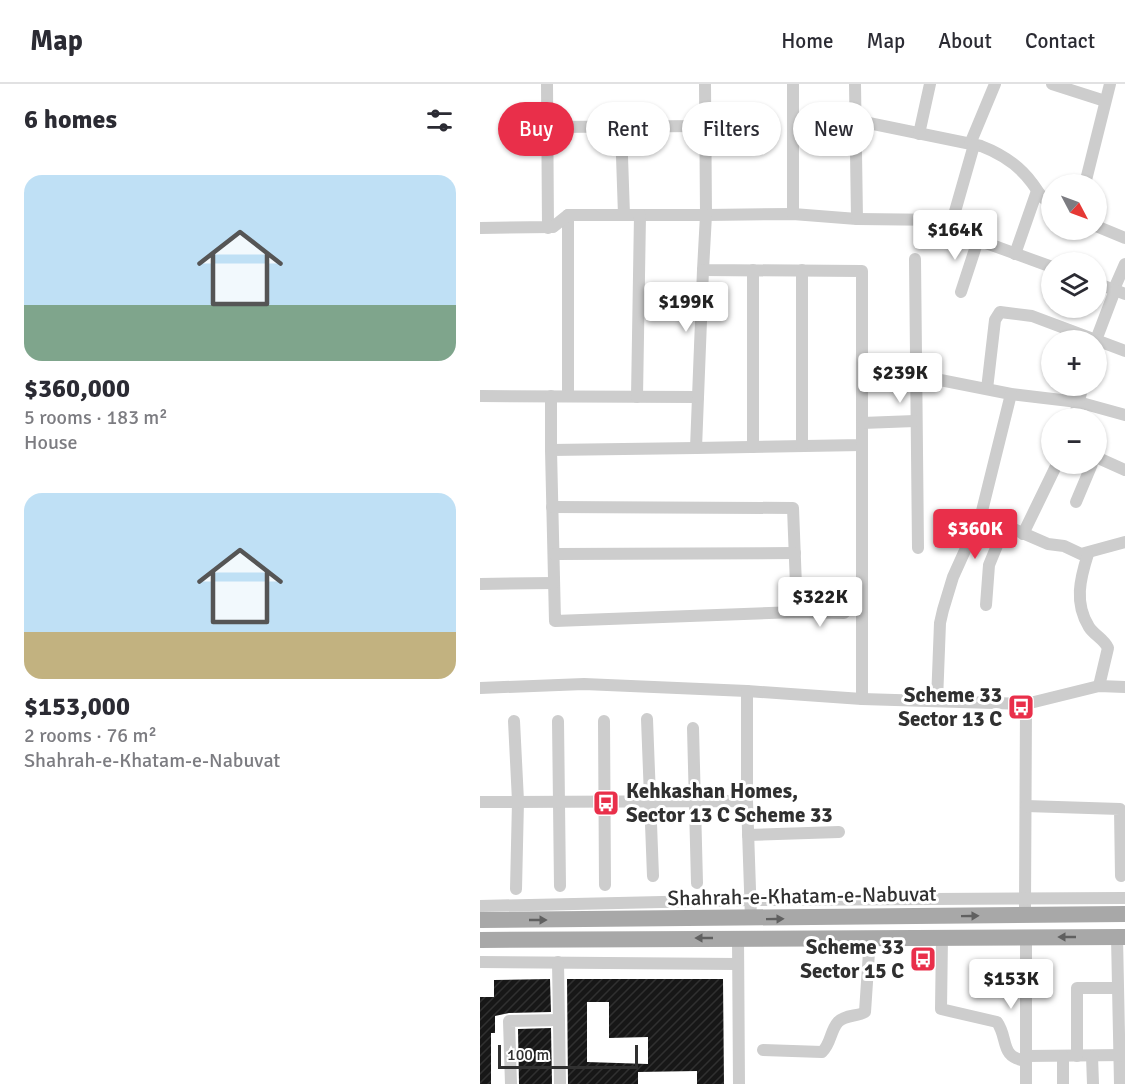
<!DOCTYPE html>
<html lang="en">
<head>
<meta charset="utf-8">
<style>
	body { margin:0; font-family:Signika,sans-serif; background:#f7f7f7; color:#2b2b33; height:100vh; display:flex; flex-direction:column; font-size:22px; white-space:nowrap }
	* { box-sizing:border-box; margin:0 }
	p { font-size:20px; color:#7c7c81 }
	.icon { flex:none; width:33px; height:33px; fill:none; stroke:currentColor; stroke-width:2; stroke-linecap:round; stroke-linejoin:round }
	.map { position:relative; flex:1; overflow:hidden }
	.side { display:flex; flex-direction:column; background:#fff; width:480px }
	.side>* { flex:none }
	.banner { position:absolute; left:18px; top:18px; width:537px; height:54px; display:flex; gap:12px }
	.needle { width:39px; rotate:131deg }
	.fabs { position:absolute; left:561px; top:90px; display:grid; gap:12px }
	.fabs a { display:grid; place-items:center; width:66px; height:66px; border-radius:50%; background:#fff; box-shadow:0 2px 4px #0004; font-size:30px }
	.scale { position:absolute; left:18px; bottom:15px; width:140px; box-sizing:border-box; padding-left:6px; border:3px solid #303030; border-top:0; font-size:16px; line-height:21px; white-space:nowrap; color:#303030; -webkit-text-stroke:4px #fff; paint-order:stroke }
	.price { position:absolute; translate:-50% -51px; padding:0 14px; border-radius:6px; background:#fff; color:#222; font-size:20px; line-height:39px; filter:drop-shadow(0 2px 3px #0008) }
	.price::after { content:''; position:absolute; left:50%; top:36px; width:18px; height:14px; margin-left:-9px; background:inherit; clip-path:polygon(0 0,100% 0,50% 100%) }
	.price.on { background:#e92f4a; color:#fff }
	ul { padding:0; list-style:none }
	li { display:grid; align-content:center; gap:12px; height:318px; padding:0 24px }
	li span { display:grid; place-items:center; height:186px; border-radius:18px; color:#555 }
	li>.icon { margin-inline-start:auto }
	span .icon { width:108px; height:108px; fill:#fffc; stroke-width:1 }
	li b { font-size:26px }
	h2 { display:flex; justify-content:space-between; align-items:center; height:72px; padding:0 24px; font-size:26px }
	.chip { padding:0 21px; border-radius:27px; background:#fff; box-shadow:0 2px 4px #0004; font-size:21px; line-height:54px }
	.chip.on { background:#e92f4a; color:#fff }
	header { display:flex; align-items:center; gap:36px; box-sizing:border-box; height:84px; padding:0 30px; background:#fff; border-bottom:2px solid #e1e1e2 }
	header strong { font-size:28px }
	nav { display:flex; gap:33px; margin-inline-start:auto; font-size:21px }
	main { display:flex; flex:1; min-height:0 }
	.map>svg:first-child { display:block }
	.building { fill:url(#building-hatch); fill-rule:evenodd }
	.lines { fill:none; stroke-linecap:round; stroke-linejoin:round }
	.minor { stroke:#cdcdcd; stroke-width:12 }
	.major { stroke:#a8a8a8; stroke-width:16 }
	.oneway { fill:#606060 }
	.labels { text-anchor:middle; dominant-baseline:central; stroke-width:6; stroke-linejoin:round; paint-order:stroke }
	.poi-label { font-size:21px; font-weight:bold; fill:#303030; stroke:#fff; text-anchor:end }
	.street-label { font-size:21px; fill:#303030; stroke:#fff }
</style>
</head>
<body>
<header>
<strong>Map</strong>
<nav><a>Home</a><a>Map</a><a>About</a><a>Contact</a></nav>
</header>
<main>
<section class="side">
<h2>6 homes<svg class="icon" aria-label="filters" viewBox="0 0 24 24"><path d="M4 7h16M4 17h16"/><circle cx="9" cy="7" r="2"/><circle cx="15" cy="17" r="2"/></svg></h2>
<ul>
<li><span style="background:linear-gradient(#bfe0f5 70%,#7fa58c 0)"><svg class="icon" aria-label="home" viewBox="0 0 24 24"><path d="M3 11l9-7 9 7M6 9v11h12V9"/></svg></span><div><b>$360,000</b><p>5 rooms · 183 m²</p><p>House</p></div></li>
<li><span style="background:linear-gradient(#bfe0f5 75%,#c2b280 0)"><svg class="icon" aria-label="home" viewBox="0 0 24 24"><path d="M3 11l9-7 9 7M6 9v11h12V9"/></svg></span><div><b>$153,000</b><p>2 rooms · 76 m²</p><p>Shahrah-e-Khatam-e-Nabuvat</p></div></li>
</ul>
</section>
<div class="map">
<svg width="645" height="1000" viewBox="0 0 645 1000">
	<defs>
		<pattern id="building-hatch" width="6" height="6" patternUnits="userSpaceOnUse" patternTransform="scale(1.5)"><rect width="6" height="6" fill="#171717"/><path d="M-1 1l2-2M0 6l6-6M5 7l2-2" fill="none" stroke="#303030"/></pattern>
	</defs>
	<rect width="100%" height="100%" fill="#fff"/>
	<!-- building -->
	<g class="building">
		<polygon points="70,895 71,928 29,929 15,932 15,949 11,949 11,1000 0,1000 0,913 14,913 14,896"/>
		<path d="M87,895h156l1,105h-27v-13l-59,1v12h-70zM107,918h22v36l39,-1v27l-61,-2z"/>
		<polygon points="71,944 72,1000 39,1000 38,945"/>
	</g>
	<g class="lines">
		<!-- minor -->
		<g class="minor">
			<polyline points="67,0 68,144"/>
			<polyline points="225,0 226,131 313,130 377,135 375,0"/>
			<polyline points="313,0 313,130"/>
			<polyline points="572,0 625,17"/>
			<path d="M374,36l127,26c21,8 38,19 51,37 7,9 9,16 20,21"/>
			<polyline points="67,43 226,42"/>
			<polyline points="141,43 144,131"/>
			<polyline points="439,50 450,0"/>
			<polyline points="490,60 515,0"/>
			<polyline points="605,100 630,0"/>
			<polyline points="88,131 88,312"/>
			<polyline points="377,135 468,136 498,156 572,183"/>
			<polyline points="472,138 494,61"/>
			<polyline points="616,142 645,154"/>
			<polyline points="0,144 73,143 88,131 226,131 223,186 382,187 382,361 216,364 218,313 0,312"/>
			<polyline points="535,170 557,107"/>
			<polyline points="435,175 438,464"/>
			<polyline points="273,186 273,363"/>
			<polyline points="322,186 322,362"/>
			<polyline points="616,199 645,210"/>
			<polyline points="634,205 645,180"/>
			<polyline points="481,208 498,156"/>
			<polyline points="616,256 635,206"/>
			<polyline points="435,291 531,310 598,318 645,331"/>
			<polyline points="507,305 515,236 520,228 552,232 645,267"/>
			<polyline points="71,312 71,366 216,364"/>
			<polyline points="157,313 160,131"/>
			<polyline points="218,313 223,186"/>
			<polyline points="594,334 603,302"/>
			<polyline points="382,339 435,337"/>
			<polyline points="71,366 75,537 317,528 364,529"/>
			<polyline points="616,373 645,386"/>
			<polyline points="596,418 612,380"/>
			<polyline points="72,423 313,424 317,528"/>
			<polyline points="501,431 568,460 584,462 601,470 645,458"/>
			<polyline points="543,450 577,380"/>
			<polyline points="74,470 315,469"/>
			<path d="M608,470c-8,25 -14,49 1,73 5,8 15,12 19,21l-9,38"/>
			<polyline points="0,500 74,499"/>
			<polyline points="506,521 509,481 525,442"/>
			<polyline points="0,604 104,600 267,607"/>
			<polyline points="382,615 546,620 545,823"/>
			<polyline points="457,617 460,539 463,526 473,493 501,431 531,310"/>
			<polyline points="546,620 619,602 645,603"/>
			<polyline points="167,635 173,792"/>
			<polyline points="34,637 38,717 36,805"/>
			<polyline points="78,637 80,802"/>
			<polyline points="124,637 125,801"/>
			<polyline points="213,644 217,799"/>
			<polyline points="267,717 267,607 382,615 382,361"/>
			<polyline points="0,718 267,717 271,835"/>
			<polyline points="546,722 640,725 641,792"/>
			<polyline points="268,751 359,748"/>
			<polyline points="0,822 270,816 645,814"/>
			<path d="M462,853l-1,72 56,13c12,17 2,35 29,39"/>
			<polyline points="637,853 640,1000"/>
			<polyline points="258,854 259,1000"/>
			<polyline points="0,878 258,880"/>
			<polyline points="78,878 80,1000"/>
			<path d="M283,966l59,2c9,-8 8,-21 16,-30 8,-8 19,-5 27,-10l5,-75"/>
			<polyline points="546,972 645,971"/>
			<polyline points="583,972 583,1000"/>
			<polyline points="597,972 597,904 638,904"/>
			<polyline points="612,972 613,1000"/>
			<polyline points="31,1000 29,937 79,936"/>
			<polyline points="546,1000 546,853"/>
		</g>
		<!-- major -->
		<g class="major">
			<polyline points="0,836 645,830"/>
			<polyline points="0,856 645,853"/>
		</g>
	</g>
	<!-- one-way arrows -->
	<defs><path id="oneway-solid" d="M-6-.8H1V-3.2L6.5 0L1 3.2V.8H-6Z" transform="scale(1.5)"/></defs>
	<g class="oneway">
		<use href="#oneway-solid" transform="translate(490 832) rotate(-1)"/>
		<use href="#oneway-solid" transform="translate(295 835) rotate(-1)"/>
		<use href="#oneway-solid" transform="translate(58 836)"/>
		<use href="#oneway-solid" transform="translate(587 853) rotate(180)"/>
		<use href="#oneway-solid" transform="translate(224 854) rotate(180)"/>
	</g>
	<!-- icons -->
	<defs>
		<symbol id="bus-square" viewBox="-11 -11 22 22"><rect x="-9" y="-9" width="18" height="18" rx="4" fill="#e92f4a" stroke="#fff"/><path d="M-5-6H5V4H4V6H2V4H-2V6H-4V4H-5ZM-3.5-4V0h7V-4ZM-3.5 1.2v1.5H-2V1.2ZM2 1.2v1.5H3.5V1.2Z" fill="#fff"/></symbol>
	</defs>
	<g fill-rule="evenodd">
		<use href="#bus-square" x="526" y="608" width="30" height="30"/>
		<use href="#bus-square" x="111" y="704" width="30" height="30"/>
		<use href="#bus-square" x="428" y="860" width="30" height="30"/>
	</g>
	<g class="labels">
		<!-- poi labels -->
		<g class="poi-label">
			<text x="522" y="611">Scheme 33<tspan x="522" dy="24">Sector 13 C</tspan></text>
			<text x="146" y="707" text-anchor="start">Kehkashan Homes,<tspan x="146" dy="24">Sector 13 C Scheme 33</tspan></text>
			<text x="424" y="863">Scheme 33<tspan x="424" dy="24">Sector 15 C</tspan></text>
		</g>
		<!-- street labels -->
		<g class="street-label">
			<text transform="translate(322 812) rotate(-1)">Shahrah-e-Khatam-e-Nabuvat</text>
		</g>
	</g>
</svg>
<div class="fabs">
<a><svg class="needle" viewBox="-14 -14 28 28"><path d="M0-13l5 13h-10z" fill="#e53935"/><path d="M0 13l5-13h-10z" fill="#7c7c81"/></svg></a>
<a><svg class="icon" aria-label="layers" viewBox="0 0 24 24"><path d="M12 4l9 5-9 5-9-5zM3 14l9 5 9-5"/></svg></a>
<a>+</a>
<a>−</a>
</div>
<div class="scale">100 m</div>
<b class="price" style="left:475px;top:177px">$164K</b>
<b class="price" style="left:206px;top:249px">$199K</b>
<b class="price" style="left:420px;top:320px">$239K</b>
<b class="price on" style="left:495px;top:476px">$360K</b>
<b class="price" style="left:340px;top:544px">$322K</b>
<b class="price" style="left:531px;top:926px">$153K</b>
<div class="banner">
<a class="chip on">Buy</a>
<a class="chip">Rent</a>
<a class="chip">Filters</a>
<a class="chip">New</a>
</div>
</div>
</main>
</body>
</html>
